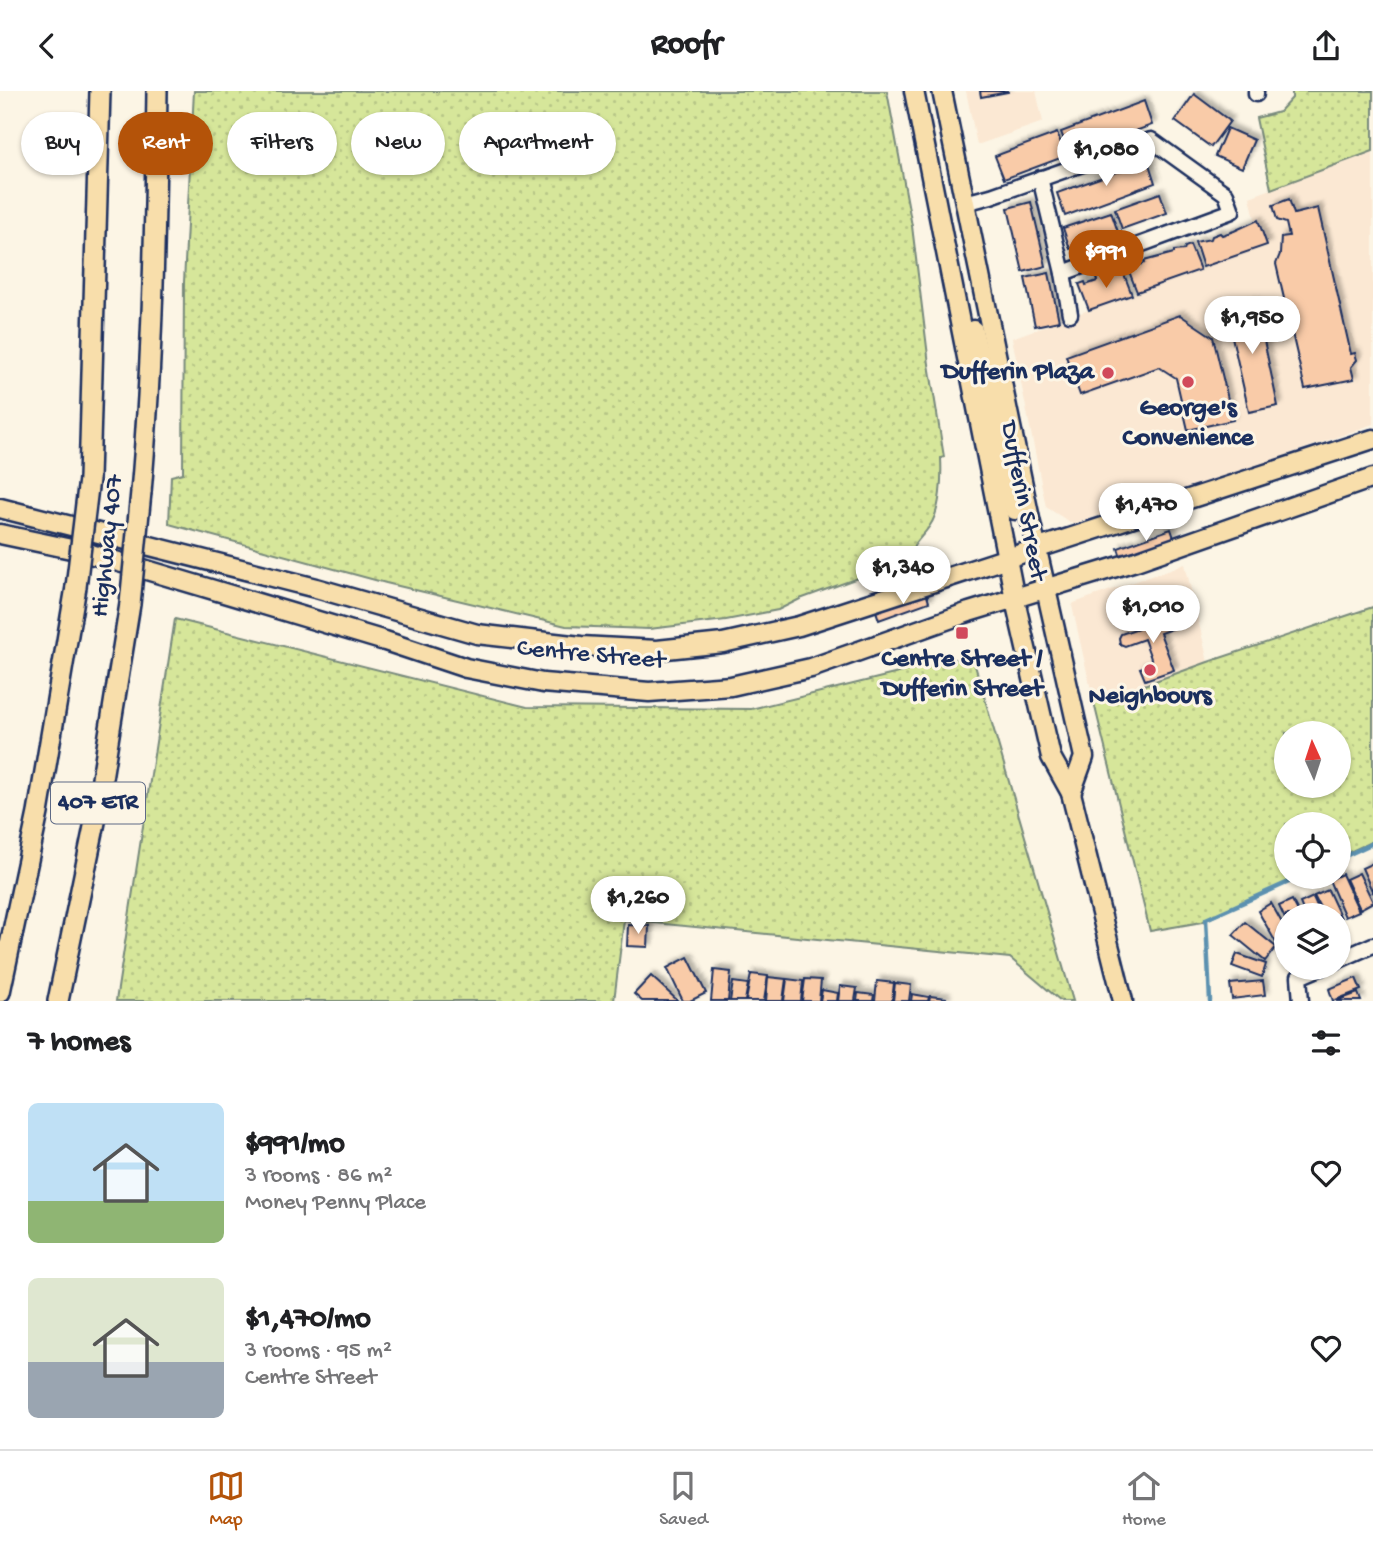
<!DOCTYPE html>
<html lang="en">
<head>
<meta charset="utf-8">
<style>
	body { margin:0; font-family:"Gochi Hand",sans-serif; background:#f6f6f6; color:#202124; height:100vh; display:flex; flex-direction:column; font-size:26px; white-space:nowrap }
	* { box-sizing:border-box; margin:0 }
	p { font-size:23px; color:#757577 }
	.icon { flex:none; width:38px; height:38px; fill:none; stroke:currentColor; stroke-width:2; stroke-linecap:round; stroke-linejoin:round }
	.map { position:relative; height:910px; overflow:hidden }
	.side { display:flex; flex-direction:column; background:#fff; flex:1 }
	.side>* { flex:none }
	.banner { position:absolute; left:21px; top:21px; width:700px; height:63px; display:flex; gap:14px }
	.needle { width:46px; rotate:357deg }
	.controls { position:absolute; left:1274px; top:630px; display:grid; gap:14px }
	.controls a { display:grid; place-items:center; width:77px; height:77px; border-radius:50%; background:#fff; box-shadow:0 2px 5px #0004; font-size:35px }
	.price { position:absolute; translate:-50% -60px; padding:0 16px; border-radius:24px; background:#fff; color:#222; font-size:23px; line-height:46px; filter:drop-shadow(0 2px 4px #0008) }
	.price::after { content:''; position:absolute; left:50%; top:42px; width:21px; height:16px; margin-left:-10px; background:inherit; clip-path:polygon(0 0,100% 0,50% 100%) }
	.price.active { background:#b45309; color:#fff }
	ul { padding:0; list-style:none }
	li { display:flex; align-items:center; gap:21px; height:175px; padding:0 28px }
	li span { display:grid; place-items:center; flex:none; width:196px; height:140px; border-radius:10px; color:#555 }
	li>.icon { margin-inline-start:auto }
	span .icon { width:84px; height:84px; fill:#fffc; stroke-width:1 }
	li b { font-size:30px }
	h2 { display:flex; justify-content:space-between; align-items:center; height:84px; padding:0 28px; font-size:30px }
	.pill { padding:0 24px; border-radius:32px; background:#fff; box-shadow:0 2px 5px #0004; font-size:24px; line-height:63px }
	.pill.active { background:#b45309; color:#fff }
	header { display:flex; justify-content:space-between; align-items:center; height:91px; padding:0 28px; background:#fff; font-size:32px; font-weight:700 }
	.tab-bar { display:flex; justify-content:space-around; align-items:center; height:98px; border-top:2px solid #e0e0e0; background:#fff; font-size:19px; color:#757577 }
	.tab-bar a { display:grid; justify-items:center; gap:4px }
	.tab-bar .active { color:#b45309 }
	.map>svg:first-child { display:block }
	.built { fill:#fbe8d3 }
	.green { fill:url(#green-dots); stroke:#788a7c; stroke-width:2; fill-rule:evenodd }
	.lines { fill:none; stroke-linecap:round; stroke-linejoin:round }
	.stream { stroke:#5c91b0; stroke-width:4.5 }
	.building { fill:#f9cba8; stroke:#1b2f5e; stroke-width:2; filter:url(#shadow) }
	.minor-casing { stroke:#1b2f5e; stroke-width:19 }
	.major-casing { stroke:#1b2f5e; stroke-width:23 }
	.highway-casing { stroke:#1b2f5e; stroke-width:24 }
	.minor { stroke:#fcf5e5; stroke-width:14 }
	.major { stroke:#f8deab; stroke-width:18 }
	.highway { stroke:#f8deab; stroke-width:19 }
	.highway-bridge-casing { stroke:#1b2f5e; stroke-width:24; stroke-linecap:butt }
	.highway-bridge { stroke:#f8deab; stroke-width:19 }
	.poi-dot { fill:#d1495b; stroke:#fcf5e5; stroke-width:2.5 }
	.labels { text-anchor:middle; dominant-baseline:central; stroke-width:6; stroke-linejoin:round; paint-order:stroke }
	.shield { fill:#fcf5e5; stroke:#5e6a86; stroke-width:2 }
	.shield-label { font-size:24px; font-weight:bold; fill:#1b2f5e }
	.poi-label { font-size:26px; font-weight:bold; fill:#1b2f5e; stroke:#fcf5e5 }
	.street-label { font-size:26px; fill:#1b2f5e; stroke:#fcf5e5 }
</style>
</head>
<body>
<header><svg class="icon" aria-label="back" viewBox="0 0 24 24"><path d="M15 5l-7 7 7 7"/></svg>Roofr<svg class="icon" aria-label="share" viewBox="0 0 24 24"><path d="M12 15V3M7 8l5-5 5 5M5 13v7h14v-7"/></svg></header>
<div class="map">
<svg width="1373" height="910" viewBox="0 0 1373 910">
	<defs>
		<pattern id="green-dots" width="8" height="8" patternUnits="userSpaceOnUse" patternTransform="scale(1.75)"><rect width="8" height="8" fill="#d6e69a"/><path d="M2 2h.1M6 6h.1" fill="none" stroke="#b7c687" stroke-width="1.8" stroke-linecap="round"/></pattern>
		<filter id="shadow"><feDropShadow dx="4" dy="-4" stdDeviation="2" flood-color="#0004"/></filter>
	</defs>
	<rect width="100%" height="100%" fill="#fcf5e5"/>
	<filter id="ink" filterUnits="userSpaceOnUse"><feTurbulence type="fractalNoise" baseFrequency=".0143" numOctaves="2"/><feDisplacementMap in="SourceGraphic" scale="14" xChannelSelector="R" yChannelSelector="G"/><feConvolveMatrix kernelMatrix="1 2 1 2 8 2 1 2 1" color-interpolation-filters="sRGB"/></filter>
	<g filter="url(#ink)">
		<!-- built -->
		<g class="built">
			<polygon points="966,0 1036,0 1043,31 977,54"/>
			<polygon points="1373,60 1373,333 1249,378 1073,433 1046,416 1012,247 1203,177 1261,153 1250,106"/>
			<polygon points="1185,473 1208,571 1094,612 1072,515 1074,512"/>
		</g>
		<!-- green -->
		<g class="green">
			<path d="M194,0h693l25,135 17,138 15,93 -3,1c1,19 0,53 -12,69 -9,13 -17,16 -19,32l-110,40 -22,11 -52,10 -77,9 -83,-3 -180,-43 -217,-59 2,-48 12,-3 1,-191z"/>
			<polygon points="1292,0 1373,0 1373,60 1271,98 1256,27 1279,21 1292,7"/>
			<path d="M1373,516v234l-34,16v-33h-53v53h12l-96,45 -52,9 -56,-228 114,-41zM1286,642h53v53h-53z"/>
			<polygon points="175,528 527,616 751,618 972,564 1073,910 1061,910 1010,867 624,829 614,910 116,910"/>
		</g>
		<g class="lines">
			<!-- stream -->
			<g class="stream">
				<polyline points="1339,768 1373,752"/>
				<polyline points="1210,910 1206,828 1300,786"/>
			</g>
		</g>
		<!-- building -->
		<g class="building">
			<polygon points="980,0 1008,0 1008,1 981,6"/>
			<polygon points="1194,3 1230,30 1211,56 1175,30"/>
			<polygon points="1144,10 1152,34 1070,64 1061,41"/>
			<polygon points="1227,37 1254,49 1242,77 1215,65"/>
			<polygon points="1057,42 1066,65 1004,88 995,65"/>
			<polygon points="1148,70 1155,92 1065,125 1057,102"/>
			<polygon points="1160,102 1167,122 1122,138 1115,118"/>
			<polygon points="1289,108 1294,123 1318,117 1351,263 1355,262 1357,269 1351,276 1354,288 1305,298 1276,173 1280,163 1281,146 1289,145 1286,132 1277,129 1273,114"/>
			<polygon points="1031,111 1046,175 1023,181 1008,117"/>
			<polygon points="1111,121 1118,141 1070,158 1063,137"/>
			<polygon points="1258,129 1267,154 1203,176 1195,151 1211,148 1212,145 1220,142 1222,144 1234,140"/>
			<polygon points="1190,154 1200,179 1137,201 1127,175 1133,174 1134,176 1145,172 1144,170 1174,162 1174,160 1184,159 1185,156"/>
			<polygon points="1122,178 1132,204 1089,219 1079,193 1085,191 1086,194 1097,190 1096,186 1106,183 1107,186 1118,182 1117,180"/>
			<polygon points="1049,182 1059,230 1035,235 1025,187"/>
			<polygon points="1252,211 1256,212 1278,315 1249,321 1226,219 1227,216"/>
			<polygon points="1180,224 1213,246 1233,329 1188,339 1176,287 1159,276 1080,304 1066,265"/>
			<polygon points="1171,438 1174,447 1121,466 1118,457"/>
			<polygon points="926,502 929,511 879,529 876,520"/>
			<polygon points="1175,524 1181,528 1180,535 1160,542 1174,579 1145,589 1140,577 1153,573 1144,548 1125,555 1120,553 1119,547 1121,543"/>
			<polygon points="1373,772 1373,802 1362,777"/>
			<polygon points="1359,782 1373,811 1360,818 1346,788"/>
			<polygon points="1342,783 1359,820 1345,826 1329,789"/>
			<polygon points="1328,799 1341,827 1339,828 1339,824 1324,824 1314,805"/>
			<polygon points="1313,806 1321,824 1305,824 1300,812"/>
			<polygon points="1292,809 1300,824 1286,824 1286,830 1279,815"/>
			<polygon points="1271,812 1286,839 1286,853 1279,857 1258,820"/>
			<polygon points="1245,831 1276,856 1265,870 1233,844"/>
			<polygon points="628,834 649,835 648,856 627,855"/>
			<polygon points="1237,863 1266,873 1262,886 1232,875"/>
			<polygon points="688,866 706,902 690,910 683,910 667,877"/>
			<polygon points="714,879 731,881 728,910 711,910"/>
			<polygon points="751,883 768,885 764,910 746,910"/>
			<polygon points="651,885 678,910 642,910 634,903"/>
			<polygon points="768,886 786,888 783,910 766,910"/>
			<polygon points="1356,887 1361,899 1333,910 1329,898"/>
			<polygon points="787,888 803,890 801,910 784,910"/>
			<polygon points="805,888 821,889 819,910 802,910"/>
			<polygon points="877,890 894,892 892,910 875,910"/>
			<polygon points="1263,890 1265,904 1232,908 1230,893"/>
			<polygon points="733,891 748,893 745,910 730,910"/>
			<polygon points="895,892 911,894 909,910 893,910"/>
			<polygon points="840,895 857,897 855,910 838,910"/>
			<polygon points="822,899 838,902 837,910 820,910"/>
			<polygon points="858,902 874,904 873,910 857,910"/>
			<polygon points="1358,902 1361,910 1336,910"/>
			<polygon points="912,903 929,906 928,910 911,910"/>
			<polygon points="930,905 946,907 946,910 929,910"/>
		</g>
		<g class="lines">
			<defs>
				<g id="minor">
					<polyline points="1256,0 1256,3"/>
					<polyline points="1040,87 1063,182 1070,223"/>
					<polyline points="965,112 991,105 1151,49 1226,103 1232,120 1063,182"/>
					<polyline points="1339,869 1373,854"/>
					<polyline points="1301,910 1299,886 1320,877"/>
				</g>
				<g id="major">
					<polyline points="914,0 1017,518 1051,666 1071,702 1123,910"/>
					<polyline points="942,0 1030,428 1084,666 1071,702"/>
					<polyline points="973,239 1015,419"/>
					<polyline points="0,417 316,497 477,543 581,555 657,559 723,552 799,535 1373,348"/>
					<polyline points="0,443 76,459 140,477 385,550 466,577 543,592 649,601 731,595 811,577 969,521 1136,470 1373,387"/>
				</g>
				<g id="highway">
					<polyline points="89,388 100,0"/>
					<path d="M141,401c12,-133 14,-267 16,-401"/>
					<polyline points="0,901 38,722 76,496"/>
					<polyline points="58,910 95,731 130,513"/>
				</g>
			</defs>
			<!-- minor casing -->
			<use href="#minor" class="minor-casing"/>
			<!-- major casing -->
			<use href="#major" class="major-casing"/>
			<!-- highway casing -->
			<use href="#highway" class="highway-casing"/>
			<!-- minor -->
			<use href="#minor" class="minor"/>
			<!-- major -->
			<use href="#major" class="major"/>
			<!-- highway -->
			<use href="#highway" class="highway"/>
			<defs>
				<g id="highway-bridge">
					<polyline points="76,496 89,388"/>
					<polyline points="130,513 141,401"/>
				</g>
			</defs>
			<!-- highway-bridge casing -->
			<use href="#highway-bridge" class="highway-bridge-casing"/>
			<!-- highway-bridge -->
			<use href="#highway-bridge" class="highway-bridge"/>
		</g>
	</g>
	<!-- markers -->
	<g class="poi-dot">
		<circle cx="1108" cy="282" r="7"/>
		<circle cx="1188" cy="291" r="7"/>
		<rect x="955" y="535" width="14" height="14" rx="3.5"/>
		<circle cx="1150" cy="579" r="7"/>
	</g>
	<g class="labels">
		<!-- shield labels -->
		<rect class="shield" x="51" y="691.5" width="94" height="41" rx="5"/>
		<g class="shield-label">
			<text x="98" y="712">407 ETR</text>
		</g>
		<!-- poi labels -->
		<g class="poi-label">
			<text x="1094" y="282" text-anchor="end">Dufferin Plaza</text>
			<text x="1188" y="318">George's<tspan x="1188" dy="30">Convenience</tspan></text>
			<text x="962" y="569">Centre Street /<tspan x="962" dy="30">Dufferin Street</tspan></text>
			<text x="1150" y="606">Neighbours</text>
		</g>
		<!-- street labels -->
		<g class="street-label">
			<text transform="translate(1022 410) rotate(79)">Dufferin Street</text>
			<text transform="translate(109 455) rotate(-84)">Highway 407</text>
			<text transform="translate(591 565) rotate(5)">Centre Street</text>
		</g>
	</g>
</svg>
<div class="controls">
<a><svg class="needle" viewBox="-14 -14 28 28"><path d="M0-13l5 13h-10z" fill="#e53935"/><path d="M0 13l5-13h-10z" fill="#757577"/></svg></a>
<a><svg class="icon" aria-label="locate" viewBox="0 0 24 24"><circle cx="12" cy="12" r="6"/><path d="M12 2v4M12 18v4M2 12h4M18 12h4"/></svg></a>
<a><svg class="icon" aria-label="layers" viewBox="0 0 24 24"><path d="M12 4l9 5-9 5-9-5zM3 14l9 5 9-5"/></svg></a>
</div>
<b class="price" style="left:1106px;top:97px">$1,080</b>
<b class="price active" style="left:1106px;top:199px">$991</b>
<b class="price" style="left:1252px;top:265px">$1,950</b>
<b class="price" style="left:1146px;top:452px">$1,470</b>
<b class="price" style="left:903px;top:515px">$1,340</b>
<b class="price" style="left:1153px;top:554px">$1,010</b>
<b class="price" style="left:638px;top:845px">$1,260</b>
<div class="banner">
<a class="pill">Buy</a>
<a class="pill active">Rent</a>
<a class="pill">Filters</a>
<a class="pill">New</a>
<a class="pill">Apartment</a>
</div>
</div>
<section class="side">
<h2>7 homes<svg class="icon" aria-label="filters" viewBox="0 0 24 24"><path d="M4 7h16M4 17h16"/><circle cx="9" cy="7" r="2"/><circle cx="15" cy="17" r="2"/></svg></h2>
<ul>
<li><span style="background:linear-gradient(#bfe0f5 70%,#8fb573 0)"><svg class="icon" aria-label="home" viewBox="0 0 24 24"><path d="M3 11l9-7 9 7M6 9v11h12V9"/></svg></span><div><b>$991/mo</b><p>3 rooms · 86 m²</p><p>Money Penny Place</p></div><svg class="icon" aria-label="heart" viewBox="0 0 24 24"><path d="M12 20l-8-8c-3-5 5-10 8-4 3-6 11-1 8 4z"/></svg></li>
<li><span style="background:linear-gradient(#dfe7d0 60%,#9aa5b1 0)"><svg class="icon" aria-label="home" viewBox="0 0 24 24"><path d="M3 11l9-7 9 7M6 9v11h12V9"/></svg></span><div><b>$1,470/mo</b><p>3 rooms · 95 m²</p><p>Centre Street</p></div><svg class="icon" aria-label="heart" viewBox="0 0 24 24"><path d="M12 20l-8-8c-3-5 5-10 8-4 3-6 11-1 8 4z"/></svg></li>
</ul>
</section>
<nav class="tab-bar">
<a class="active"><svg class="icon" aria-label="map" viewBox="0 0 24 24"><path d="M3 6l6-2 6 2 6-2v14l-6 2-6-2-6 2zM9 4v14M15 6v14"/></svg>Map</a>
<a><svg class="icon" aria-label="saved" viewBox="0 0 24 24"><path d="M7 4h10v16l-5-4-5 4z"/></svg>Saved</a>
<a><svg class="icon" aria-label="home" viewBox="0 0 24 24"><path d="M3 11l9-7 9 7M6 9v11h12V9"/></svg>Home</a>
</nav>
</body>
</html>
